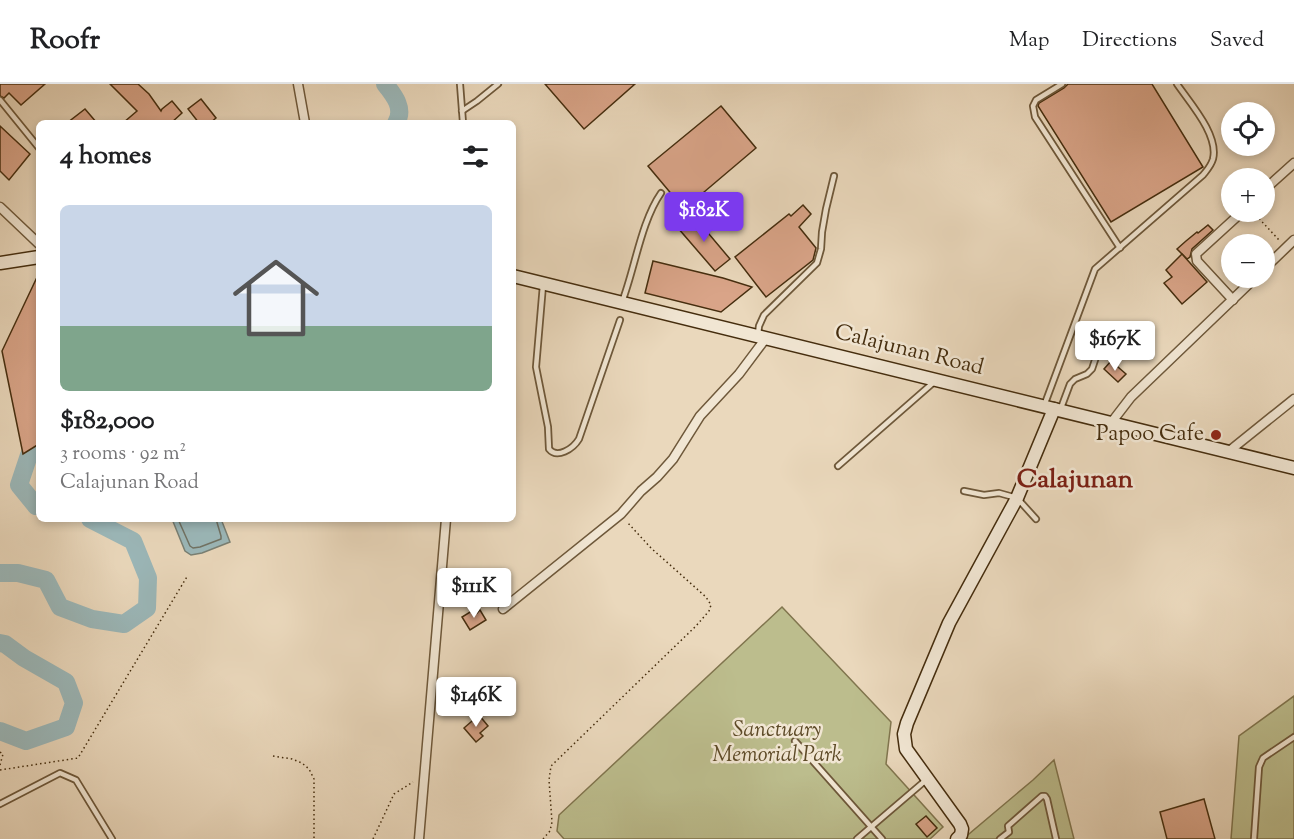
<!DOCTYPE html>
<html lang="en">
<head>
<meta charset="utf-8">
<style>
	body { margin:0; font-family:"Sorts Mill Goudy",serif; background:#f6f6f6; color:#202124; height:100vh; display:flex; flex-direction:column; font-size:22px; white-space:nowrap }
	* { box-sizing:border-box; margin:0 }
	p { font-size:20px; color:#757577 }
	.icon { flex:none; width:33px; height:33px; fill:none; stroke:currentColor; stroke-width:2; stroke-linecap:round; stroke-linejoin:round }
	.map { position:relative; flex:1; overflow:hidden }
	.details { position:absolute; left:36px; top:36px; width:480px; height:402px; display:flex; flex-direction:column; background:#fff; border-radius:9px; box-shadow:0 3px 9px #0003 }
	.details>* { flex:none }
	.tools { position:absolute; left:1221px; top:18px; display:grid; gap:12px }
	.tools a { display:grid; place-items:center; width:54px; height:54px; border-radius:50%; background:#fff; box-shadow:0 3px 9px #0003; font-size:30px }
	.price { position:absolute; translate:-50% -51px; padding:0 14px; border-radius:6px; background:#fff; color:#222; font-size:20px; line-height:39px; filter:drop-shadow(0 2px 3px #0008) }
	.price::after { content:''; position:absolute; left:50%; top:36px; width:18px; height:14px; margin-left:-9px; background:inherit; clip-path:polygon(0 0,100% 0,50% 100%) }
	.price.current { background:#7c3aed; color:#fff }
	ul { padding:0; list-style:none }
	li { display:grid; align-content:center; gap:12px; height:318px; padding:0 24px }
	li+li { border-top:2px solid #e0e0e0 }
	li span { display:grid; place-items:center; height:186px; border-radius:9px; color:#555 }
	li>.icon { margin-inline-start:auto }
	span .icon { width:108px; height:108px; fill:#fffc; stroke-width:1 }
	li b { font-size:26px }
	h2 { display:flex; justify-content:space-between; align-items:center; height:72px; padding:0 24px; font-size:26px }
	header { display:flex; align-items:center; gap:36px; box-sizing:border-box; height:84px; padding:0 30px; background:#fff; border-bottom:2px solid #e0e0e0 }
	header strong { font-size:28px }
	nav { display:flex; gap:33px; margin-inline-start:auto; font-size:21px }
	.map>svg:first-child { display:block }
	.green { fill:#bcbd8d; stroke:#80754e; stroke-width:1.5 }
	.water { fill:#9bb8ba; stroke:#798075; stroke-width:1.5 }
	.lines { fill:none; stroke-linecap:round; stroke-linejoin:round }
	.shore { stroke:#707264; stroke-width:1.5 }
	.river { stroke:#9bb8ba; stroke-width:18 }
	.building { fill:#d9a488; stroke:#452d0e; stroke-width:1.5 }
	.lane-casing { stroke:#6e583a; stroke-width:8 }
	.street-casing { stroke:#6e583a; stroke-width:11 }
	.secondary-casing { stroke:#452d0e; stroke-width:15 }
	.path { stroke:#452d0e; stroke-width:1.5; stroke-dasharray:1.5 3; stroke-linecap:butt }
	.lane { stroke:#f1e6d3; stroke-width:4.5 }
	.street { stroke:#f1e6d3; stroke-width:8 }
	.secondary { stroke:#f1e6d3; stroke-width:12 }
	.poi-dot { fill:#8f2418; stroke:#f1e6d3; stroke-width:2 }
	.labels { text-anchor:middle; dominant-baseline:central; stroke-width:5; stroke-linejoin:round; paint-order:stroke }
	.street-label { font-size:22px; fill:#452d0e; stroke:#f1e6d3 }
	.poi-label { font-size:22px; fill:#452d0e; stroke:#f1e6d3; text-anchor:end }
	.park-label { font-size:22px; font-style:italic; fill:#5d4a27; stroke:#f1e6d3 }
	.quarter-label { font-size:26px; font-weight:bold; fill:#7a1f14; stroke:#f1e6d3 }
</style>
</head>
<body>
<header>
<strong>Roofr</strong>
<nav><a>Map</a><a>Directions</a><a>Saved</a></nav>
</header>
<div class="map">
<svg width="1294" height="755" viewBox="0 0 1294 755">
	<rect width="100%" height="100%" fill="#ead8bc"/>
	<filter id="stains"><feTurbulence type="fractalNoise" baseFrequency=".00333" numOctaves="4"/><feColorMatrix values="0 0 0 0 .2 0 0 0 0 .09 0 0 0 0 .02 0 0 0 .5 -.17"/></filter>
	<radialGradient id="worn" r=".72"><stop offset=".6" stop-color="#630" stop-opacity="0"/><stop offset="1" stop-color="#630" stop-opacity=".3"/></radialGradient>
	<!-- green -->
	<g class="green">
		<polygon points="782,523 891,638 886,680 943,743 930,755 564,755 557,747 559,731"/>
		<polygon points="1294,612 1294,755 1231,755 1239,652"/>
		<polygon points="1054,676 1074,755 963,755 1033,696"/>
	</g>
	<!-- water -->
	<polygon class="water" points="172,435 221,435 230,458 202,469 191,471 185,467"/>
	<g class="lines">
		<!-- shore -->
		<polyline class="shore" points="178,435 190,462 193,464 200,463 221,455 221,452 216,435"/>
		<!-- river -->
		<g class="river">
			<path d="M385,0c9,11 20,25 11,39"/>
			<polyline points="39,366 29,371 19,401 36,422 39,422"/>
			<polyline points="0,489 18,489 46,496 60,523 92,535 124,540 147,524 148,494 133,457 90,435"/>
			<polyline points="0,559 5,560 24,574 66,598 74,619 66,643 26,657 0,647"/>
		</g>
	</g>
	<!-- building -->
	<g class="building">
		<polygon points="0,0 45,0 21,21 9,9 4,14 0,12"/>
		<polygon points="110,0 138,0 149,10 161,27 162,25 172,17 182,29 171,39 123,39 137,27"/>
		<polygon points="545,0 635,0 584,45"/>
		<polygon points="1068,0 1152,0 1203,83 1111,138 1038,22 1039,19 1064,4"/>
		<polygon points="201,15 216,34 210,39 199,39 188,25"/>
		<polygon points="721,22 756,64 684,125 648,82"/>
		<polygon points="85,25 97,39 67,39"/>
		<polygon points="0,42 30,70 9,96 0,87"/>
		<polygon points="803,121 811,130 799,143 816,164 813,176 766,213 735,173 789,130 791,132"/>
		<polygon points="693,131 730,175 715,187 678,144"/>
		<polygon points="1208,141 1213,146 1192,165 1190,173 1187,175 1177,165 1186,157 1197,148 1198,149"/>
		<polygon points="1182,170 1207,198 1182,220 1164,199 1172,193 1166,186"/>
		<polygon points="653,177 723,194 752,203 721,228 645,209"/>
		<polygon points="39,189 39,360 23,370 2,267"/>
		<polygon points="1111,277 1126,290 1118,298 1104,285"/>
		<polygon points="475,525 477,529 480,526 486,536 470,546 462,533"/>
		<polygon points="468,594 473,606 466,609 456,619 449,613 460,603 457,598"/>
		<polygon points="479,631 488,642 480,649 483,652 476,658 464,644"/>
		<polygon points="1204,715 1215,755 1167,755 1160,728"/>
		<polygon points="926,732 937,744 927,753 916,740"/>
	</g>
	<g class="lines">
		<defs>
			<g id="lane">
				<polyline points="460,0 463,39"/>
				<polyline points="1062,0 1036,16 1033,22 1035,33 1120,164"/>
				<polyline points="0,16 39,64"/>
				<polyline points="462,27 477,17 498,0"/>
				<path d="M543,201l-7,82 12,60 1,22c8,10 24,0 30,-10l41,-119"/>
				<path d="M622,218c13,-34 19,-80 39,-109"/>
				<polyline points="758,250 759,242 764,231 817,179 821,165 822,148 826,125 834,92"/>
				<path d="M1044,322l51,-137 108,-94c4,-5 8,-9 10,-16 6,-24 -23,-56 -36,-75"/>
				<polyline points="1061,324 1070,300 1075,295 1087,290 1092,285 1097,270"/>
				<polyline points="838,382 934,298"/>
				<polyline points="964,407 984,411 999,409 1017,414 1036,435"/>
				<polyline points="795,657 882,755"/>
				<polyline points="0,720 60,689 76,696 112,755"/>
				<polyline points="857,755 926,696"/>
				<polyline points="1000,755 1009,748 1008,742 1042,712 1045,712 1047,715 1056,755"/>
				<polyline points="1254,755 1259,683 1263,674 1294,653"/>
			</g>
			<g id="street">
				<polyline points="298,0 305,39"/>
				<polyline points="1264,106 1294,79"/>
				<polyline points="0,123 39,160"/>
				<polyline points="1264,185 1294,156"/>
				<polyline points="1233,216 1197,177 1196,170 1242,128"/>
				<polyline points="1111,339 1131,313 1255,194"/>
				<polyline points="1228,368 1294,315"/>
				<polyline points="503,525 621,430 641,407 657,393 673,375 700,332 739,290 766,254"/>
				<polyline points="419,755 446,435"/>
			</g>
			<g id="secondary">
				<polyline points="0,179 39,173"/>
				<polyline points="513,192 1294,384"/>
				<polyline points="957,755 961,751 962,745 960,740 906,665 904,650 907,639 949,539 1017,414 1054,325"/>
			</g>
		</defs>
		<!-- lane casing -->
		<use href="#lane" class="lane-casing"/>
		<!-- street casing -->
		<use href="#street" class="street-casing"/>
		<!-- secondary casing -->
		<use href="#secondary" class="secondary-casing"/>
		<!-- path -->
		<g class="path">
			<polyline points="1253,128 1279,156"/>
			<polyline points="0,668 3,670 0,681"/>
			<polyline points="273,672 292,675 302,679 309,685 314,695 314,755"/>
			<polyline points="0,686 78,674 188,491"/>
			<polyline points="373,755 394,710 413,698"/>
			<polyline points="543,755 550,747 552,738 549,696 551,682 696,542 709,527 711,521 706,513 651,464 627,438"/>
		</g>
		<!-- lane -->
		<use href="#lane" class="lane"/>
		<!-- street -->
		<use href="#street" class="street"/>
		<!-- secondary -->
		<use href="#secondary" class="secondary"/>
	</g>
	<!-- markers -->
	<circle class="poi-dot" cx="1216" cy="351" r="6"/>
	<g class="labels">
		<!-- street labels -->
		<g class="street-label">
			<text transform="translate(909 267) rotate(14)">Calajunan Road</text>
		</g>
		<!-- poi labels -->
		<g class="poi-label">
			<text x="1204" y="351">Papoo Cafe</text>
		</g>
		<!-- park labels -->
		<g class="park-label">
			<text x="777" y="647">Sanctuary<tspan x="777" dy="25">Memorial Park</tspan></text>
		</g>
		<!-- quarter labels -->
		<g class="quarter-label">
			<text x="1075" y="396">Calajunan</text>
		</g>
	</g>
	<rect width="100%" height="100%" filter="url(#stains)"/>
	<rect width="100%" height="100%" fill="url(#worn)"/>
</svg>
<div class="tools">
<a><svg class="icon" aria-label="locate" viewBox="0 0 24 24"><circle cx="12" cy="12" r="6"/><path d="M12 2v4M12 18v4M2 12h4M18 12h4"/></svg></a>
<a>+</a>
<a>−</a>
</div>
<b class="price current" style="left:704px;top:159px">$182K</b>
<b class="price" style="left:1115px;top:288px">$167K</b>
<b class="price" style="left:474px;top:535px">$111K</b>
<b class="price" style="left:476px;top:644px">$146K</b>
<section class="details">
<h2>4 homes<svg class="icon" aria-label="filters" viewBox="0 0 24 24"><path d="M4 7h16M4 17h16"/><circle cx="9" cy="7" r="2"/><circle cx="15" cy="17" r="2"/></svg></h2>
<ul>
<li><span style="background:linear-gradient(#c9d6e8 65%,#7fa58c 0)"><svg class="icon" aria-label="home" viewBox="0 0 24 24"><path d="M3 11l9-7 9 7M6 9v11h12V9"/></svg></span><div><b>$182,000</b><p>3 rooms · 92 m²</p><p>Calajunan Road</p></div></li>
</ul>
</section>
</div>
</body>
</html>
